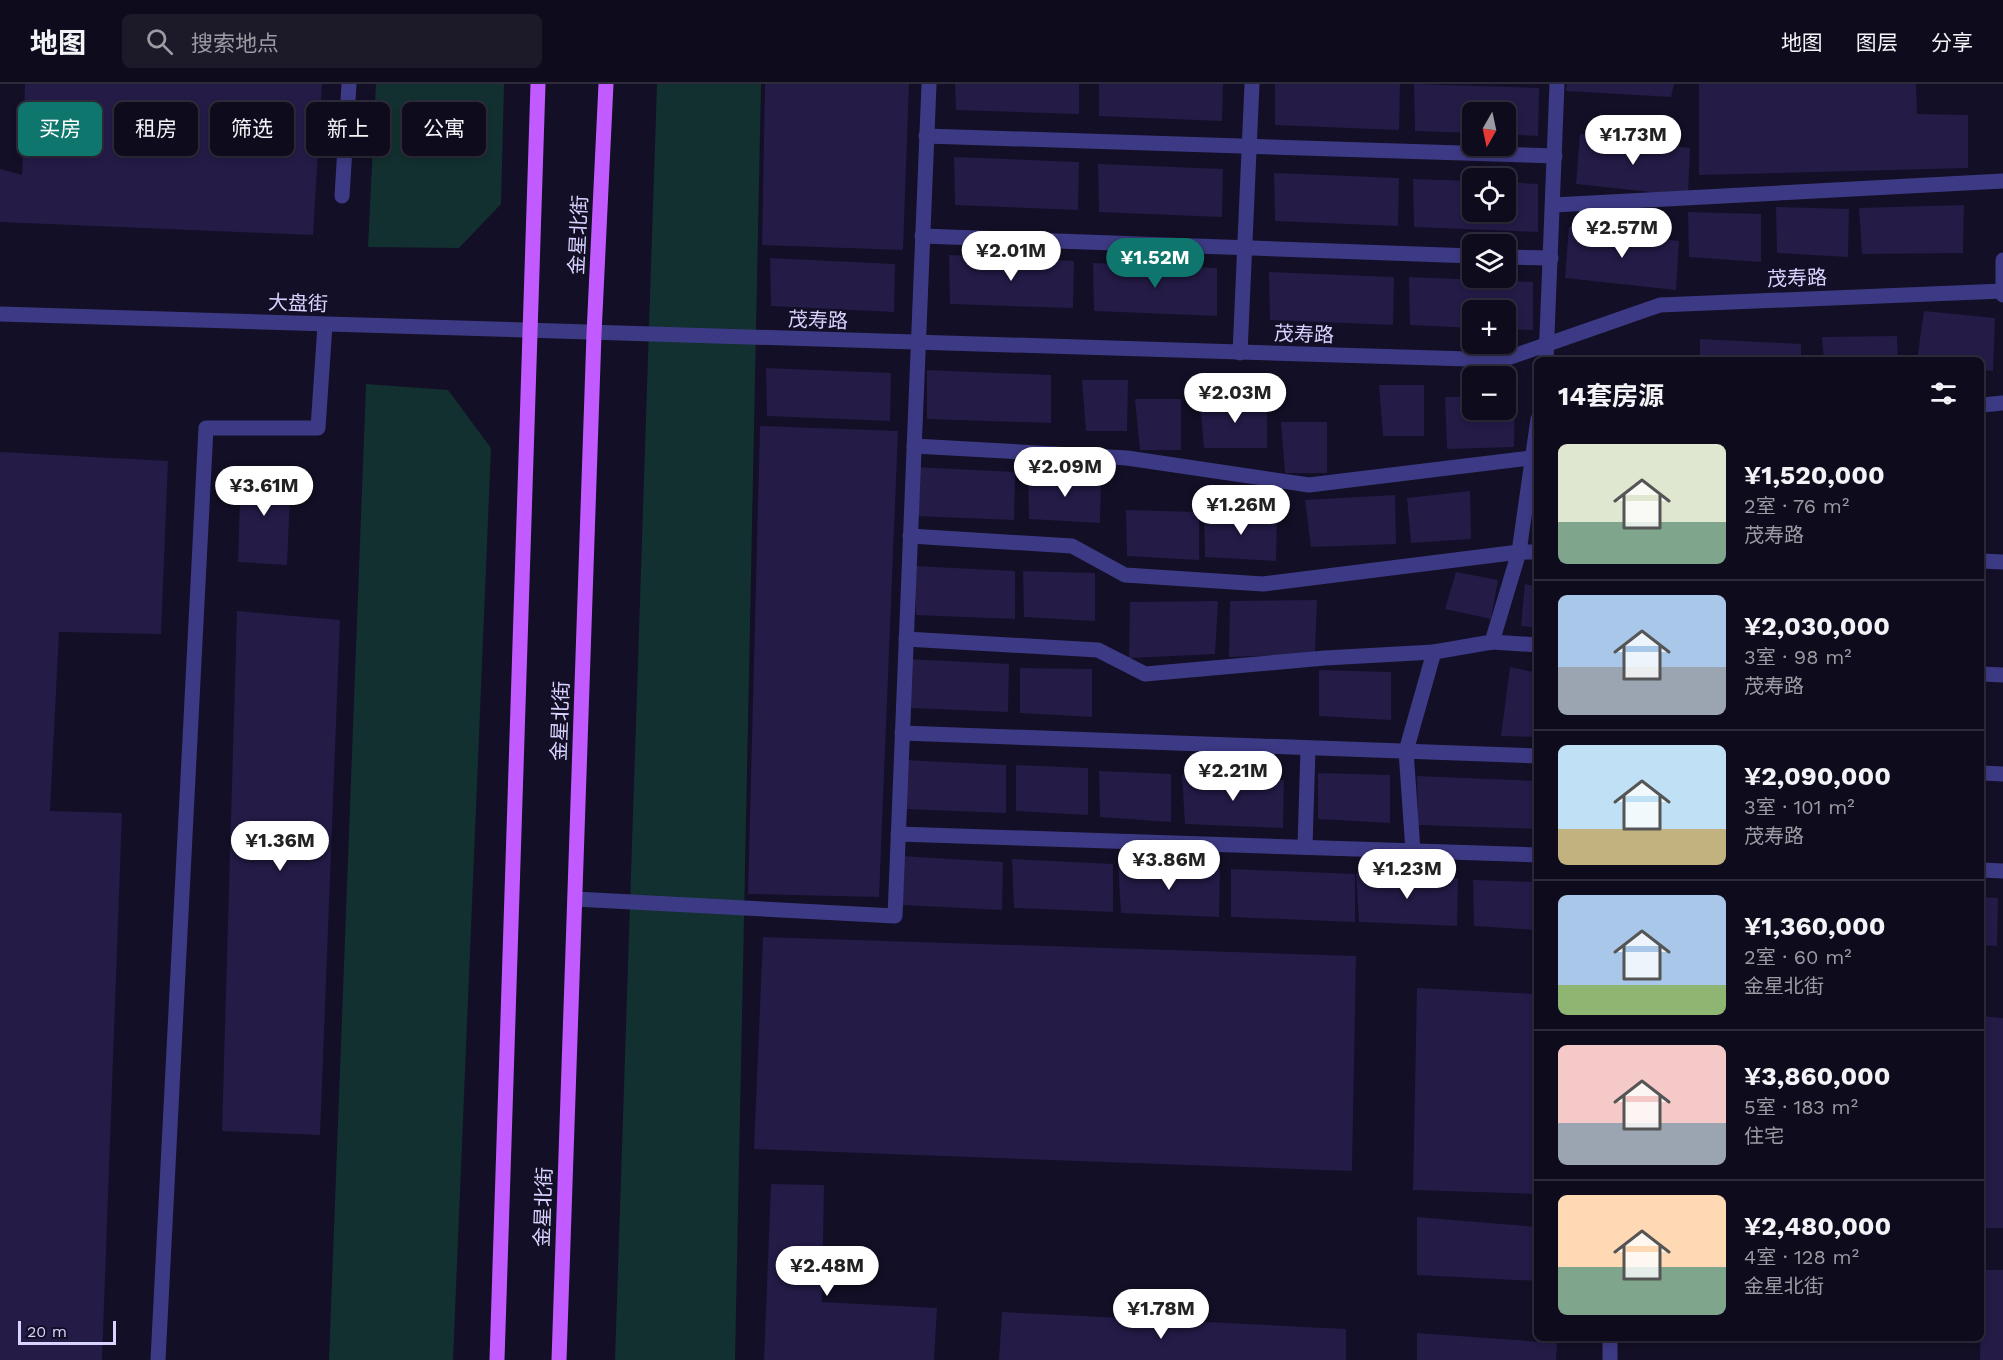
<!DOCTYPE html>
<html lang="zh">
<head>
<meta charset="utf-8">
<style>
	body { margin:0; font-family:"Work Sans","Noto Sans SC",sans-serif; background:#1c1929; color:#f1f3f6; height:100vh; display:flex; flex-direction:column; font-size:22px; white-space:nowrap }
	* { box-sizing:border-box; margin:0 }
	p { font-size:20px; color:#9b9ba3 }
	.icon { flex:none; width:33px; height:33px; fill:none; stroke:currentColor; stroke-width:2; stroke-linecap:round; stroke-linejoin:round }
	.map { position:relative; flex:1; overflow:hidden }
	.sheet { position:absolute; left:1534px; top:273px; width:450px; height:984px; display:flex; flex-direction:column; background:#0e0b1c; border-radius:9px; box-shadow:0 3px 9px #0003,0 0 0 2px #2e2b3b }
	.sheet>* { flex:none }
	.guide { position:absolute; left:18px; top:18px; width:570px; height:54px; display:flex; gap:12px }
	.needle { width:39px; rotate:189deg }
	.buttons { position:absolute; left:1462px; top:18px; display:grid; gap:12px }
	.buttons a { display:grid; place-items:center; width:54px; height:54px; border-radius:9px; background:#0e0b1c; box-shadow:0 3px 9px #0003,0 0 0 2px #2e2b3b; font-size:30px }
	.scale { position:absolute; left:18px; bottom:15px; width:98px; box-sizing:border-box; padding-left:6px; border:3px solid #d9d4ff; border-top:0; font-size:16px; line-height:21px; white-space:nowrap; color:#d9d4ff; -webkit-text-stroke:4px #130f26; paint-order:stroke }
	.price { position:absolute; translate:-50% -51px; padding:0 14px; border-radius:21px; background:#fff; color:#222; font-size:20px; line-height:39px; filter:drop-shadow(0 2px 3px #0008) }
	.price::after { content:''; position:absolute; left:50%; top:36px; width:18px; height:14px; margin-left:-9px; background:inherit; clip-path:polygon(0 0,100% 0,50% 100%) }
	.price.on { background:#0f766e; color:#fff }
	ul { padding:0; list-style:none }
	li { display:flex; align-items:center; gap:18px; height:150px; padding:0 24px }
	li+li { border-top:2px solid #2e2b3b }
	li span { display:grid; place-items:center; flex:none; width:168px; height:120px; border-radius:9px; color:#555 }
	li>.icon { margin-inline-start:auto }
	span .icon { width:72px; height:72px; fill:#fffc; stroke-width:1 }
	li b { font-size:26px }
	h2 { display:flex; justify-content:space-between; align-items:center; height:72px; padding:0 24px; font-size:26px }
	.pill { padding:0 21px; border-radius:9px; background:#0e0b1c; box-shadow:0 3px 9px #0003,0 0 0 2px #2e2b3b; font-size:21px; line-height:54px }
	.pill.on { background:#0f766e; color:#fff }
	header { display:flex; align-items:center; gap:36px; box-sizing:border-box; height:84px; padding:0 30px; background:#0e0b1c; border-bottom:2px solid #2e2b3b }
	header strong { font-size:28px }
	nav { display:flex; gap:33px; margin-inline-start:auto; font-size:21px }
	.search { width:420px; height:54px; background:#1c1929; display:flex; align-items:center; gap:15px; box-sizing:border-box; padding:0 21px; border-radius:9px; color:#9b9ba3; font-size:22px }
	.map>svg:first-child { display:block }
	.green { fill:#12302f }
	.building { fill:#241b47 }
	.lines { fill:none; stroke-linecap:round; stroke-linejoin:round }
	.minor { stroke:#3d3a85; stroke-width:15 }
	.major { stroke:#c25bff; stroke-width:15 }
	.labels { text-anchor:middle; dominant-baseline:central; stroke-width:4.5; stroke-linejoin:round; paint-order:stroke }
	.street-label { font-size:20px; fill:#d9d4ff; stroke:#130f26 }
</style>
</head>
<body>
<header>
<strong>地图</strong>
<div class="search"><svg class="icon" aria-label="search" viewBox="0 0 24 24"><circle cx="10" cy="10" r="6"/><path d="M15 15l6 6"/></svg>搜索地点</div>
<nav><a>地图</a><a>图层</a><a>分享</a></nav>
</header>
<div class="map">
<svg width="2003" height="1276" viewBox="0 0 2003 1276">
	<rect width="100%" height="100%" fill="#130f26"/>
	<!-- green -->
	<g class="green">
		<polygon points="376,0 504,0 501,120 459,164 368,163"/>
		<polygon points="657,0 761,0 735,1276 615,1276"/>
		<polygon points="366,300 448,306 491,364 453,1276 329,1276"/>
	</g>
	<!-- building -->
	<g class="building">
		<polygon points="25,0 322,0 313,151 0,138 0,85 22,91"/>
		<polygon points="765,0 909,0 903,166 762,161"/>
		<polygon points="955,0 1079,0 1079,30 956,26"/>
		<polygon points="1099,0 1223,0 1222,37 1099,32"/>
		<polygon points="1275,0 1400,0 1399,46 1275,41"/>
		<polygon points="1414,0 1539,4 1538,52 1506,50 1506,28 1473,28 1473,49 1415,47"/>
		<polygon points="1567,0 1674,0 1671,13 1566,7"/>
		<polygon points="1699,0 1916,0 1917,30 1968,31 1968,84 1699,91"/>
		<polygon points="1580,50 1690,64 1688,112 1576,100"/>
		<polygon points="954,73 1079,78 1078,126 955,121"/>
		<polygon points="1098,80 1223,85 1222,133 1099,128"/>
		<polygon points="1274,89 1399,94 1398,142 1275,137"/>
		<polygon points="1413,95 1473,97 1473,128 1506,128 1506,98 1538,100 1538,148 1414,143"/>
		<polygon points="1964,121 1963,169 1862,170 1859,124"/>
		<polygon points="1776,123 1849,125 1848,173 1777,169"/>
		<polygon points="1688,128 1761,130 1761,178 1689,173"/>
		<polygon points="1569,143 1679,157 1676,206 1565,194"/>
		<polygon points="949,171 1074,177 1073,224 950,220"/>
		<polygon points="770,174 895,180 894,228 771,222"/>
		<polygon points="1093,179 1217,184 1217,232 1094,227"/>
		<polygon points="1269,188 1394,193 1393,241 1270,236"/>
		<polygon points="1409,193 1533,198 1533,246 1506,245 1506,226 1473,226 1473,244 1410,241"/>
		<polygon points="1924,227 1995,234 1993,287 1982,286 1982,276 1917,276"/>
		<polygon points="1897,252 1898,276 1824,276 1822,253"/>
		<polygon points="1700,255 1801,260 1801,276 1700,276"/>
		<polygon points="766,284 891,289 890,337 767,332"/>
		<polygon points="927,286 1051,291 1051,339 927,335"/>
		<polygon points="1082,296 1128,296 1127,347 1086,347"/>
		<polygon points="1379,301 1424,301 1424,352 1383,352"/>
		<polygon points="1506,312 1515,312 1514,363 1447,365 1445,313 1473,313 1473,326 1506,326"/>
		<polygon points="1267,314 1267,364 1204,364 1200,318"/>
		<polygon points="1135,315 1181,315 1181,366 1140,366"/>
		<polygon points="1281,338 1327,338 1327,389 1285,389"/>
		<polygon points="760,342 898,347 879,813 748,810"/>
		<polygon points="0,368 168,377 161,550 59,548 50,727 122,729 102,1276 0,1276"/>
		<polygon points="913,383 1015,388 1014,436 916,432"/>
		<polygon points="241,387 291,388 287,481 238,478"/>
		<polygon points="1028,389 1101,392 1100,439 1029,435"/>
		<polygon points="1470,407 1471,455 1411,459 1407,414"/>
		<polygon points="1395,411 1396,460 1311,463 1305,416"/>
		<polygon points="1126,426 1199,428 1199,476 1127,472"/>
		<polygon points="1204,428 1277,429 1276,477 1205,473"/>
		<polygon points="914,482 1015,487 1015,535 916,531"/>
		<polygon points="1023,487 1095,489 1095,537 1024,533"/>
		<polygon points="1456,488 1498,496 1491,535 1445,525"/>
		<polygon points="1525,500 1538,503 1538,544 1521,542"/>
		<polygon points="1317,516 1315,570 1229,573 1230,517"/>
		<polygon points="1218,517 1215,570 1129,574 1130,518"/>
		<polygon points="237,527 340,536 320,1051 222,1047"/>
		<polygon points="907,575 1009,580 1008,628 910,624"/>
		<polygon points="1510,583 1538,589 1538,653 1501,652"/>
		<polygon points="1020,584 1092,585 1092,633 1020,629"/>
		<polygon points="1319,586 1391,588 1391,636 1319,632"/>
		<polygon points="905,676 1006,681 1006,729 907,725"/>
		<polygon points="1016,681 1088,684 1088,731 1016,727"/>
		<polygon points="1099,687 1171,690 1171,738 1100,733"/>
		<polygon points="1318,689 1390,691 1390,739 1318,735"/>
		<polygon points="1182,691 1284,696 1283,744 1185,740"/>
		<polygon points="1417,692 1538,697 1538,745 1418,741"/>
		<polygon points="901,772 1003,778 1002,826 903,821"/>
		<polygon points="1012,775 1113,780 1113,828 1014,824"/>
		<polygon points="1118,780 1220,785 1219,833 1121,829"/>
		<polygon points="1231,785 1355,790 1355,838 1231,833"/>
		<polygon points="1356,789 1458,794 1457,842 1359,838"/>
		<polygon points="1473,796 1538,798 1538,846 1474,842"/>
		<polygon points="1982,813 1998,814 1997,862 1982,861"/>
		<polygon points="763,853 1356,872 1352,1087 754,1065"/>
		<polygon points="1417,904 1538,910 1538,1110 1413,1106"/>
		<polygon points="1982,932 2003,934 2003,1144 1982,1144"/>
		<polygon points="771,1100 824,1101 822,1218 937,1224 934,1276 764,1276"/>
		<polygon points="1417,1133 1538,1143 1538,1197 1417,1191"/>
		<polygon points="1982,1186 2003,1186 2003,1276 1980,1276"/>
		<polygon points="1002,1228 1346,1245 1346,1276 999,1276"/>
		<polygon points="1417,1249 1557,1259 1556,1276 1417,1276"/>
	</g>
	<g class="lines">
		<!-- minor -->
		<g class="minor">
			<polyline points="926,52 1555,72"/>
			<polyline points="342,112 349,0"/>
			<polyline points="1553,121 2003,97"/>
			<polyline points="922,152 1473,172"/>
			<polyline points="1506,173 1551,174"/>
			<polyline points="2003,176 2003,211"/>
			<polyline points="0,230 1502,276 1660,221 2003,207"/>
			<polyline points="1240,269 1252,0"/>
			<polyline points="1546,276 1557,0"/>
			<polyline points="1982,321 2003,319"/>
			<polyline points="914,362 1127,374 1309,401 1538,373"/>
			<polyline points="910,452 1072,462 1125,491 1263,500 1519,468 1538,468"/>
			<polyline points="1982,477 2003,478"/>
			<polyline points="906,555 1098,566 1145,590 1325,574 1434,568"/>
			<polyline points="1492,558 1538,561"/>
			<polyline points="1982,590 2003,591"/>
			<polyline points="902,649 1538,672"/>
			<polyline points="1982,689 2003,690"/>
			<polyline points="898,750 1538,771"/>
			<polyline points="1305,763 1308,664"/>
			<polyline points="1413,767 1406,667 1434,568 1492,558 1519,468 1538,335"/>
			<polyline points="1982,786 2003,787"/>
			<polyline points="575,815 895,832 929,0"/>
			<polyline points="158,1276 206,344 318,344 325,241"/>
			<polyline points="1610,1276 1610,1254"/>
		</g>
		<!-- major -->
		<g class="major">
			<polyline points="497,1276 538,0"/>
			<polyline points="559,1276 594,250 606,0"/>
		</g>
	</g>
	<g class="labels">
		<!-- street labels -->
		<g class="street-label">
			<text transform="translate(578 151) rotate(-87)">金星北街</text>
			<text transform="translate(1797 194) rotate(-2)">茂寿路</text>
			<text transform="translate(298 219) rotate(2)">大盘街</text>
			<text transform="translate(818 236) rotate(2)">茂寿路</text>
			<text transform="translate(1304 250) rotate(2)">茂寿路</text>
			<text transform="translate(560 637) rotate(-88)">金星北街</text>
			<text transform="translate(543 1123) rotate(-88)">金星北街</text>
		</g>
	</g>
</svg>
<div class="buttons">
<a><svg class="needle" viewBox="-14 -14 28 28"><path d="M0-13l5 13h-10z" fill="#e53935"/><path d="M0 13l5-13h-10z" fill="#9b9ba3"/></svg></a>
<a><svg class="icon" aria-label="locate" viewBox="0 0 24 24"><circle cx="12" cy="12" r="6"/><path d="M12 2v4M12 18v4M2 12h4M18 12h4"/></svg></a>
<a><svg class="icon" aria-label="layers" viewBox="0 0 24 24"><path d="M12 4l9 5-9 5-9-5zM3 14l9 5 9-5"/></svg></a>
<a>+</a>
<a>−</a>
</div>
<div class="scale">20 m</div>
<b class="price" style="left:1633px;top:82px">¥1.73M</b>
<b class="price" style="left:1622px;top:175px">¥2.57M</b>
<b class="price" style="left:1011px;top:198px">¥2.01M</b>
<b class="price on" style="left:1155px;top:205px">¥1.52M</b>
<b class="price" style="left:1235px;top:340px">¥2.03M</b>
<b class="price" style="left:1065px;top:414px">¥2.09M</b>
<b class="price" style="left:264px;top:433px">¥3.61M</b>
<b class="price" style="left:1241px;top:452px">¥1.26M</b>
<b class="price" style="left:1233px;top:718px">¥2.21M</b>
<b class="price" style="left:280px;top:788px">¥1.36M</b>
<b class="price" style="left:1169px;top:807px">¥3.86M</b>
<b class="price" style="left:1407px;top:816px">¥1.23M</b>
<b class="price" style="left:827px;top:1213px">¥2.48M</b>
<b class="price" style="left:1161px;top:1256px">¥1.78M</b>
<div class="guide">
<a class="pill on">买房</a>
<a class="pill">租房</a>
<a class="pill">筛选</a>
<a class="pill">新上</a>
<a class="pill">公寓</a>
</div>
<section class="sheet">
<h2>14套房源<svg class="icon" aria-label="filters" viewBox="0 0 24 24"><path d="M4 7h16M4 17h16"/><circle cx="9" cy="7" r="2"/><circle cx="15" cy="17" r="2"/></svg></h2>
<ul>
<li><span style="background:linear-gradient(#dfe7d0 65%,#7fa58c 0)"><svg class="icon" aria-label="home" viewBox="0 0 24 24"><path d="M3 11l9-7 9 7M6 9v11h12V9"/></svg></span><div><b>¥1,520,000</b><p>2室 · 76 m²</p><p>茂寿路</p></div></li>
<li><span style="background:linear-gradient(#a9c7e8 60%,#9aa5b1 0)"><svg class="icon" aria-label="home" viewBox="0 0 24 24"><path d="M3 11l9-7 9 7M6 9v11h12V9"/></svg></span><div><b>¥2,030,000</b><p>3室 · 98 m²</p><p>茂寿路</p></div></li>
<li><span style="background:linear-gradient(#bfe0f5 70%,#c2b280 0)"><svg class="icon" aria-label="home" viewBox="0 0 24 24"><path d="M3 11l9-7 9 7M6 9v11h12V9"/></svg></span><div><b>¥2,090,000</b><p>3室 · 101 m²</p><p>茂寿路</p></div></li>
<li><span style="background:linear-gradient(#a9c7e8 75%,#8fb573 0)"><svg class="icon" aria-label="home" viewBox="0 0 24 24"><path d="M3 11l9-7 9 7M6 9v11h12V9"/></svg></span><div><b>¥1,360,000</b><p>2室 · 60 m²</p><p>金星北街</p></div></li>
<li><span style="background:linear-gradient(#f6c9c9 65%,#9aa5b1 0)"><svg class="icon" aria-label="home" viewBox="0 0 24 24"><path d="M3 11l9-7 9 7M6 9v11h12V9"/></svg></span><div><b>¥3,860,000</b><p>5室 · 183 m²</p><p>住宅</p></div></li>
<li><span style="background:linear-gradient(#ffd9b3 60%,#7fa58c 0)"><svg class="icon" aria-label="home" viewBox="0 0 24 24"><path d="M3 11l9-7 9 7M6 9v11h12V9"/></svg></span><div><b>¥2,480,000</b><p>4室 · 128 m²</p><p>金星北街</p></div></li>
</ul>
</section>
</div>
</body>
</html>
